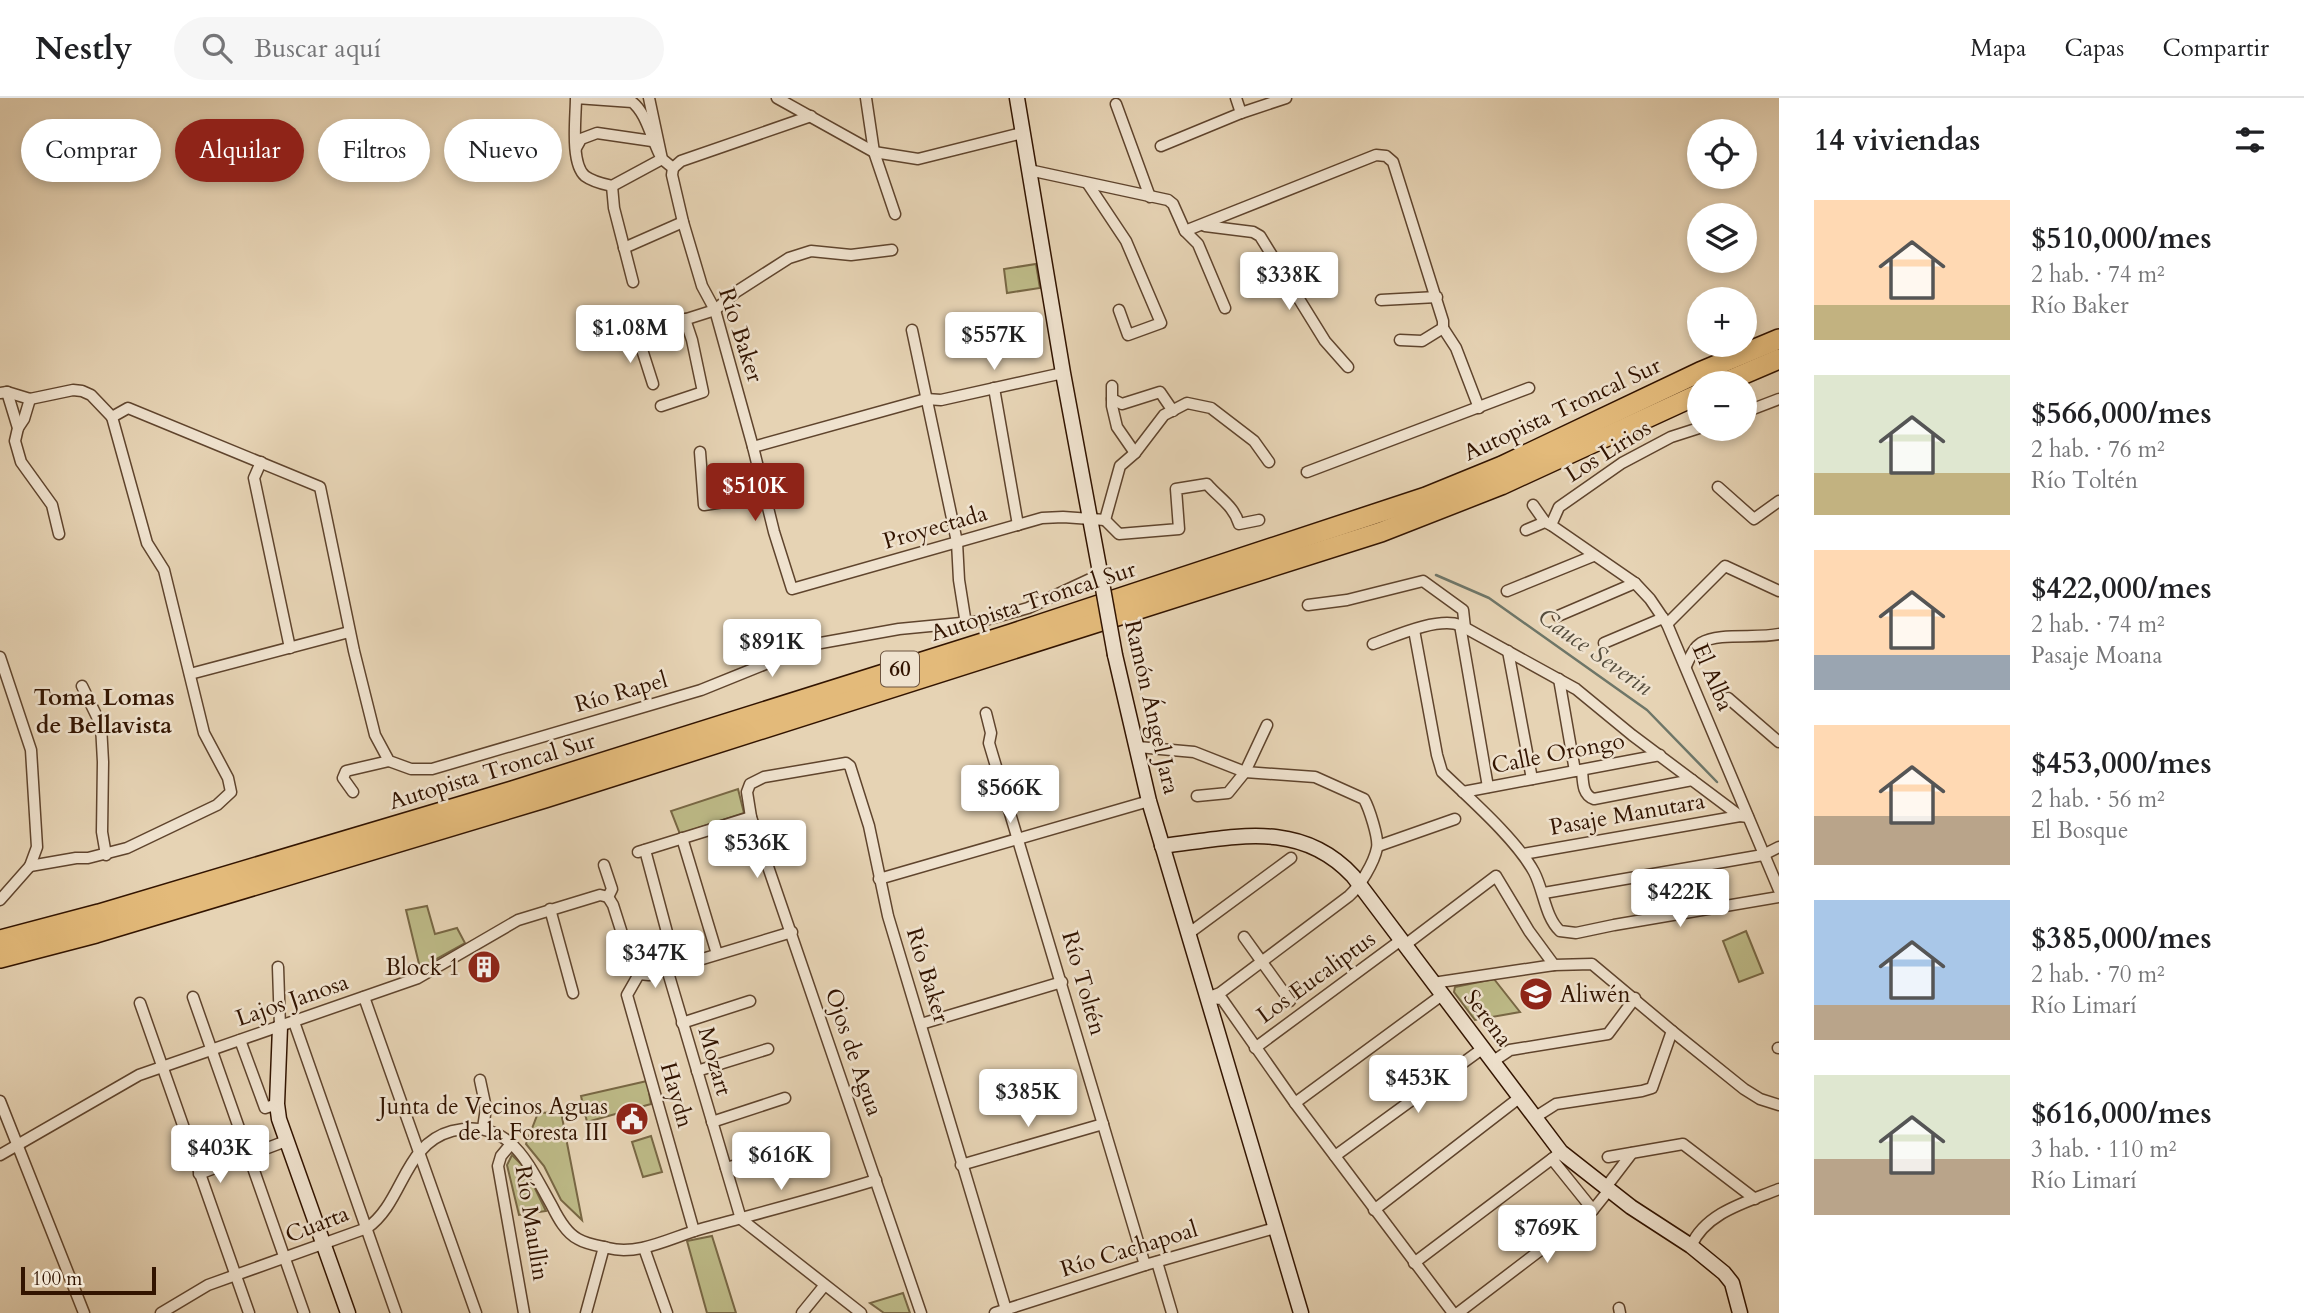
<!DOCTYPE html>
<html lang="es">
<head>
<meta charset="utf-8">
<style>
	body { margin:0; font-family:Cardo,serif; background:#f6f6f6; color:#202124; height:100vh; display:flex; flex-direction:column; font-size:26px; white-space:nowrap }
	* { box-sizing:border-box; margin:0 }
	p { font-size:23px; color:#757577 }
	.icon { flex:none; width:38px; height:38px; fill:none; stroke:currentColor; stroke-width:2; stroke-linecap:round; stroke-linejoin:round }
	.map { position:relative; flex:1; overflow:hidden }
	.panel { display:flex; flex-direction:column; background:#fff; width:525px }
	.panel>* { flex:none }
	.guide { position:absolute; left:21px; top:21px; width:665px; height:63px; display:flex; gap:14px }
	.controls { position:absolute; left:1687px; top:21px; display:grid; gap:14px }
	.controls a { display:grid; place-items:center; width:70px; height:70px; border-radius:50%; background:#fff; box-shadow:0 4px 10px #0003; font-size:35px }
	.scale { position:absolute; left:21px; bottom:18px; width:135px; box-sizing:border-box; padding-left:7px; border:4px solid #321400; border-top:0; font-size:19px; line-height:24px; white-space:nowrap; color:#321400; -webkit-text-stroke:5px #efe2ce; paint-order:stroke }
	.price { position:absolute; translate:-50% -60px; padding:0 16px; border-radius:7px; background:#fff; color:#222; font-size:23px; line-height:46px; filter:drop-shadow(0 2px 4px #0008) }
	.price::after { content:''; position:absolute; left:50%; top:42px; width:21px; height:16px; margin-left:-10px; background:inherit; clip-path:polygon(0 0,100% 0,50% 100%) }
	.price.on { background:#8f2418; color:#fff }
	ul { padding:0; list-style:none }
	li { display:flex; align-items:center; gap:21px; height:175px; padding:0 35px }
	li span { display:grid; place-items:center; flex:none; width:196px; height:140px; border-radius:0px; color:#555 }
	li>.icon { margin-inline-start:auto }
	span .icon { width:84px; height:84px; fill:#fffc; stroke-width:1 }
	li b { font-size:30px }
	h2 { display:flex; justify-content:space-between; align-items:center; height:84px; padding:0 35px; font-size:30px }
	.pill { padding:0 24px; border-radius:32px; background:#fff; box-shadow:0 4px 10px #0003; font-size:24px; line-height:63px }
	.pill.on { background:#8f2418; color:#fff }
	header { display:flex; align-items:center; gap:42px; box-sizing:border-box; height:98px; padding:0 35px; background:#fff; border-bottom:2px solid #e0e0e0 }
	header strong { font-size:33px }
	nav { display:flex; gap:38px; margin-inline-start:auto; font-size:24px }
	.search { width:490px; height:63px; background:#f6f6f6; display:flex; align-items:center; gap:18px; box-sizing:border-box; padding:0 24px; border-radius:38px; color:#757577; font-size:26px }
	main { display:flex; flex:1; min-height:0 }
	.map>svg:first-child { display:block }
	.green { fill:#bdba87; stroke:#786744; stroke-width:2 }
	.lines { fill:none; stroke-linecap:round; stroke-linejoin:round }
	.stream { stroke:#6e7668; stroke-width:2.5 }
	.street-casing { stroke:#5f442d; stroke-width:13 }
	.secondary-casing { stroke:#321400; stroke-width:17 }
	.highway-casing { stroke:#321400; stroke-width:22 }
	.street { stroke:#efe2ce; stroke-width:10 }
	.secondary { stroke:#efe2ce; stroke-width:14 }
	.highway { stroke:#e3ba7a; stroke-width:19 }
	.secondary-bridge-casing { stroke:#321400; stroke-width:17; stroke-linecap:butt }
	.secondary-bridge { stroke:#efe2ce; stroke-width:14 }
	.labels { text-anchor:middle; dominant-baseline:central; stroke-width:5; stroke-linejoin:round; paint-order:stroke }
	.shield { fill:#efe2ce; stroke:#6b523e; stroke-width:2 }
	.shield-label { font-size:21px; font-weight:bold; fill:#321400 }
	.street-label { font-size:23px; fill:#321400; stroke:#efe2ce }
	.poi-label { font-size:23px; fill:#321400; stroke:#efe2ce; text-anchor:end }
	.water-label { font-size:24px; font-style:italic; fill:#554d3d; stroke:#efe2ce }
	.neighbourhood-label { font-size:24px; font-weight:bold; fill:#321400; stroke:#efe2ce }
</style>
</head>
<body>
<header>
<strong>Nestly</strong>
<div class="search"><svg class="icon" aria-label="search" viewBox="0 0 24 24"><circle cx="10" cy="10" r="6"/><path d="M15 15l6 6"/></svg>Buscar aquí</div>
<nav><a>Mapa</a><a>Capas</a><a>Compartir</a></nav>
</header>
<main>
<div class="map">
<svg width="1779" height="1215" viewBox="0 0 1779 1215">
	<rect width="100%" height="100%" fill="#e6d3b4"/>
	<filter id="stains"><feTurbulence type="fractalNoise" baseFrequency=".00286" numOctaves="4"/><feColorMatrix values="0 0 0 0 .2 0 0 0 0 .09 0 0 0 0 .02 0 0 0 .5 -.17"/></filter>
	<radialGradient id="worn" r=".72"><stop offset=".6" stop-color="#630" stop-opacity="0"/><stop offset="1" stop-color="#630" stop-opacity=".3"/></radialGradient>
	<!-- green -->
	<g class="green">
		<polygon points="1036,166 1040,190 1007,195 1004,171"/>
		<polygon points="738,691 744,715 680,736 671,713"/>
		<polygon points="427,808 435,836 457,830 465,845 420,870 406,812"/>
		<polygon points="1746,833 1763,875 1739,884 1723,843"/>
		<polygon points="1494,881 1520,914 1475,922 1454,894 1455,889"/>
		<polygon points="647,983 651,1006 587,1024 581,998"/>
		<polygon points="561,1014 582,1122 561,1102 544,1068 526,1046 538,1015"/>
		<polygon points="651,1038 662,1074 643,1079 632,1044"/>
		<polygon points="512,1057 525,1070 546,1113 519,1117 507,1067"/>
		<polygon points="712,1138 736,1215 707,1215 687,1143"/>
		<polygon points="903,1195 910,1215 884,1215 870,1205"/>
	</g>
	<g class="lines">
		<!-- stream -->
		<polyline class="stream" points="1436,477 1489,500 1647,612 1717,684"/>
		<defs>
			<g id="street">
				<path d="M576,0l56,4c15,11 20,40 30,57l-50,27c-9,-2 -19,-4 -27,-10 -15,-13 -9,-59 -9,-78z"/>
				<polyline points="649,0 662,61 673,70 672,77 683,124 702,188 715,212 753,349 774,434 792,491 1042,420 1063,419 1105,422 1120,368 1135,355 1164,317 1187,305 1211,310 1254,343 1269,364"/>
				<polyline points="777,0 874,54 918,61 1022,35"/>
				<polyline points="866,0 874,54 895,116"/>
				<polyline points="1236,0 1241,15"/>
				<polyline points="1116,6 1150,99"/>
				<polyline points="1161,48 1241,15 1286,0"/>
				<polyline points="576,50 581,41 597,35 652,43"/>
				<polyline points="673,70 681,63 811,18"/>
				<polyline points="1029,72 1168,102 1173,106 1185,133 1376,57 1386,58 1393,64 1443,223 1443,230 1422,243 1400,242"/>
				<polyline points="1088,86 1126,143 1161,225 1128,237 1119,212"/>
				<polyline points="612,88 614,110 633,184"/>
				<polyline points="1205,128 1253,134 1260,138 1325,243 1348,269"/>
				<polyline points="1185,133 1198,146 1225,210"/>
				<polyline points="624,150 683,124"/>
				<polyline points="1381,202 1437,199"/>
				<polyline points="1443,230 1456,250 1479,310"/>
				<polyline points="912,232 957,444 959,482 966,526"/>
				<polyline points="638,239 653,286"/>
				<polyline points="621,245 671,226 715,212 736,194 789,160 811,153 851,157 892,152"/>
				<polyline points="1112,288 1112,308 1117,329 1135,355"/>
				<polyline points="994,290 1018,427"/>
				<polyline points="7,294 30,301 73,292 82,293 91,297 112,319"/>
				<polyline points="0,295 7,294 18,330 15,343 21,364 52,407 59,436"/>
				<polyline points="1112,301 1122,306 1160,294 1173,313"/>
				<polyline points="661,308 703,294 692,242 685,221"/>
				<polyline points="1745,314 1779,301"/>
				<polyline points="18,330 24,321 30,301"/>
				<polyline points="753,349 926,301 941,302 1063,275"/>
				<polyline points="700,354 704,407 765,398"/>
				<polyline points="261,364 254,380 290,550"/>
				<polyline points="1307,374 1529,290"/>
				<polyline points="1718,389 1754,421 1779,403"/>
				<polyline points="1533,407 1545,424"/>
				<path d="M1105,422l14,14 60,-5 -3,-40 31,-5c12,14 27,22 32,40l20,-4"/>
				<polyline points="1551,427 1559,409 1622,365 1671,339 1699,330"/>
				<polyline points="1526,432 1545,424 1551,427 1635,485 1650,501 1667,526 1779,792"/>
				<polyline points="1507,493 1593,458"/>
				<polyline points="1308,507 1347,502 1423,483 1463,512 1465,530"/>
				<polyline points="1558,518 1635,485"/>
				<polyline points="1667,526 1725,468 1779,493"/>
				<polyline points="1460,527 1488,689"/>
				<path d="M1414,532l23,125 5,17c28,27 74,67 92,100 10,19 11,45 26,59l16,2 38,-8 165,-28"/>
				<polyline points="1604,545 1663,520"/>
				<path d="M1373,546c22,-8 64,-27 87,-19l116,64 56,46 108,81 8,1"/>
				<polyline points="1508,553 1532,681"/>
				<polyline points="0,559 31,652 37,749 30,768 0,802"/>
				<path d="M1686,568c4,-8 7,-18 15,-23 18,-11 56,-4 78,-9"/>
				<polyline points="190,576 349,534"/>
				<polyline points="1559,581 1575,673"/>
				<polyline points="82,588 101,627 103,664 102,734 106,757"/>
				<polyline points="1728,600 1779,644"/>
				<polyline points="986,615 991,635 989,645 1145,1167"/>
				<path d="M1138,649l56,5 51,20 70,5 49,22c5,9 15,39 13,49 -3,15 -17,38 -28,48l-129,97 -13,5"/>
				<path d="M1582,672c1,11 0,25 12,29l98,-19"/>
				<polyline points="353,694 343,680 346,673 389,663"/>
				<polyline points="1463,694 1660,657"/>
				<polyline points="1197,698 1228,695 1245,674 1267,627"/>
				<polyline points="682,740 717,856"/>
				<polyline points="1378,748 1455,721"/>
				<polyline points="645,752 676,868"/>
				<polyline points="638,754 751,719"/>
				<polyline points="1523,756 1740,718"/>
				<polyline points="604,767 612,791 608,799"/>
				<polyline points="30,768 76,760 88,760 127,750 217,707 231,694 228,680 204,635 164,472 147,445 112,319 128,310 320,389 354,553 375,637 389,663 411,671 432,671 701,592 815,546 899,531 982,523 1028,510 1101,476"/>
				<polyline points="879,781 1149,703"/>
				<polyline points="1544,795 1763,757 1779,749"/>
				<polyline points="608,799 613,807 633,870 639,876"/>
				<polyline points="550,811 573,895"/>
				<polyline points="1188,836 1291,760"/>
				<polyline points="1244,839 1290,903"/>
				<polyline points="1405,847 1496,778 1529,833 1554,867"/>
				<polyline points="278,869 280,929"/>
				<polyline points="667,871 741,1121 861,1215"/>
				<polyline points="639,876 627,897 694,1133"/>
				<polyline points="639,876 649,877 792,834"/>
				<polyline points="1433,885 1554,867 1592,866 1672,933 1744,991 1760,1001 1779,1007"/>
				<polyline points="193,899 304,1215"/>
				<polyline points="364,899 476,1215"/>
				<polyline points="1208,900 1222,901 1295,1005 1453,1215"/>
				<polyline points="140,905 249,1215"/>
				<polyline points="294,924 396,1215"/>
				<polyline points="682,925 750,903"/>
				<polyline points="921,926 1062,884"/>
				<polyline points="240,942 265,1010 277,1006"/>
				<polyline points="1255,950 1401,842"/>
				<polyline points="1778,950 1779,950"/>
				<polyline points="1492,964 1510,952 1608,936 1635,900"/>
				<polyline points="697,973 768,951"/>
				<polyline points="480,982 486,1010 483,1030"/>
				<polyline points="0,1003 84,1215"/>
				<polyline points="1295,1005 1442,897"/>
				<polyline points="1534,1020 1556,1006 1642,993 1652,990 1672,933"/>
				<polyline points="712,1024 785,1000"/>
				<polyline points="511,1046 501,1058 498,1068 524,1215"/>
				<polyline points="0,1057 139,977 418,880 518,822 600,797 608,799"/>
				<polyline points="1335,1058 1482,951"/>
				<polyline points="1608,1059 1683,1046 1755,1101"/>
				<polyline points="1552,1061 1593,1112"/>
				<polyline points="961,1067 1103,1026"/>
				<polyline points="726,1070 800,1049"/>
				<polyline points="199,1076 286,1043"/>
				<polyline points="1606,1089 1632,1055"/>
				<polyline points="1374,1112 1519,1000"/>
				<path d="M1691,1148c15,-34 56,-44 88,-57"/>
				<polyline points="644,1150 667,1215"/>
				<polyline points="1157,1164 1172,1215"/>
				<polyline points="1414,1165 1561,1054"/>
				<polyline points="1619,1210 1620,1215"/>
				<path d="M161,1215l47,-28 159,-57c37,-26 36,-84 85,-97 59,-14 76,33 100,75 6,12 14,27 26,33 8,5 21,7 30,9 31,8 64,-11 93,-19 58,-16 117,-31 175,-49"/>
				<polyline points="586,1215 604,1149"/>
				<polyline points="802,1215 824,1188"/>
				<polyline points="921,1215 751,719 747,694 750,686 764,679 846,665 850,668 869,728 888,818 1007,1215"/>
				<polyline points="995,1215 1145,1167 1275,1130"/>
				<polyline points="1458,1215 1593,1112 1609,1092"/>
			</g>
			<g id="secondary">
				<polyline points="1017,0 1063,275 1102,485"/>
				<polyline points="1115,557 1149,703 1301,1215"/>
				<path d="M1162,748c70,-8 137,-28 191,30l208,276 70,55 60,39 33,27 8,10 8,30"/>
				<polyline points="280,929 277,1006 279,1021 348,1215"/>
			</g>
			<g id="highway">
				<polyline points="1723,285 1779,261"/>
				<polyline points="0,842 99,816 512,693 1011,536 1426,399 1502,368 1700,274 1779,241"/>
				<polyline points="0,860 96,835 545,700 1381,434 1501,387 1699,296"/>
			</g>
		</defs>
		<!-- street casing -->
		<use href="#street" class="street-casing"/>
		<!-- secondary casing -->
		<use href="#secondary" class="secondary-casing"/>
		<!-- highway casing -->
		<use href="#highway" class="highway-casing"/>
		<!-- street -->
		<use href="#street" class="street"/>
		<!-- secondary -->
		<use href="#secondary" class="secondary"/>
		<!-- highway -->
		<use href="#highway" class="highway"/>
		<defs>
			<polyline id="secondary-bridge" points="1102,485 1115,557"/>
		</defs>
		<!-- secondary-bridge casing -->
		<use href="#secondary-bridge" class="secondary-bridge-casing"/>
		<!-- secondary-bridge -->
		<use href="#secondary-bridge" class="secondary-bridge"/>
	</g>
	<!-- icons -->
	<defs>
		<symbol id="building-disc" viewBox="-11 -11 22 22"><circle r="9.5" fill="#8f2418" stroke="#efe2ce"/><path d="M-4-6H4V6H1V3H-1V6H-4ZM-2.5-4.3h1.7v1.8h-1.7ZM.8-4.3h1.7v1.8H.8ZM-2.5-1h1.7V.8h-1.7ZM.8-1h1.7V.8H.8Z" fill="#fff"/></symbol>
		<symbol id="school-disc" viewBox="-11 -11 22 22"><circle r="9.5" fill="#8f2418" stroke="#efe2ce"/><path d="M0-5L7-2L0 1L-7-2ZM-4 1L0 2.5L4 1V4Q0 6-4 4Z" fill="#fff"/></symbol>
		<symbol id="civic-disc" viewBox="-11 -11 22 22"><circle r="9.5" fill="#8f2418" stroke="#efe2ce"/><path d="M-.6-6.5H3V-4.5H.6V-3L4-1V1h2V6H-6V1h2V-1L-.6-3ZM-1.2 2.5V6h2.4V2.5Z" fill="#fff"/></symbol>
	</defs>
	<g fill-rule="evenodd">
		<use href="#building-disc" x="465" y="850" width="38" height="38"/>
		<use href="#school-disc" x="1517" y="877" width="38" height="38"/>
		<use href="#civic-disc" x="613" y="1002" width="38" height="38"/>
	</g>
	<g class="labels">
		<!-- shield labels -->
		<rect class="shield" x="881" y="553.5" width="38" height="35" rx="5"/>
		<g class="shield-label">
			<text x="900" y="571">60</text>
		</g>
		<!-- street labels -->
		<g class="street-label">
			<text transform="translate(741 237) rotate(72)">Río Baker</text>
			<text transform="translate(1562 311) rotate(-25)">Autopista Troncal Sur</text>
			<text transform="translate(1608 353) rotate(-32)">Los Lirios</text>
			<text transform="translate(935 429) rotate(-16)">Proyectada</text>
			<text transform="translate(1033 503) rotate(-18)">Autopista Troncal Sur</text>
			<text transform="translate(1713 579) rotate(67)">El Alba</text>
			<text transform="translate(621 594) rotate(-16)">Río Rapel</text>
			<text transform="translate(1152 609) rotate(77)">Ramón Ángel Jara</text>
			<text transform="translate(1558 655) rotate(-11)">Calle Orongo</text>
			<text transform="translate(492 673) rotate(-17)">Autopista Troncal Sur</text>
			<text transform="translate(1627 716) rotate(-10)">Pasaje Manutara</text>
			<text transform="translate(928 877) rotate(73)">Río Baker</text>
			<text transform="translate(1316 879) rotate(-36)">Los Eucaliptus</text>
			<text transform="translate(1084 885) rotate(74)">Río Toltén</text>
			<text transform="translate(292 902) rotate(-19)">Lajos Janosa</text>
			<text transform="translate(1488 920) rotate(53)">Serena</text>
			<text transform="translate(854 954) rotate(71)">Ojos de Agua</text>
			<text transform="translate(715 963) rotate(74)">Mozart</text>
			<text transform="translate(677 997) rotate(74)">Haydn</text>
			<text transform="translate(532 1125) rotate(81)">Río Maullin</text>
			<text transform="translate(317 1126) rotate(-21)">Cuarta</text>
			<text transform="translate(1129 1151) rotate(-17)">Río Cachapoal</text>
		</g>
		<!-- poi labels -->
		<g class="poi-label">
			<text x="460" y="869">Block 1</text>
			<text x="1560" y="896" text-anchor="start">Aliwén</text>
			<text x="608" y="1008">Junta de Vecinos Aguas<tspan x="608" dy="26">de la Foresta III</tspan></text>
		</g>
		<!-- water labels -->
		<g class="water-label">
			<text transform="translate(1595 554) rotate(35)">Cauce Severin</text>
		</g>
		<!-- neighbourhood labels -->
		<g class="neighbourhood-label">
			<text x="104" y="599">Toma Lomas<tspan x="104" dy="28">de Bellavista</tspan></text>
		</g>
	</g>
	<rect width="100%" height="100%" filter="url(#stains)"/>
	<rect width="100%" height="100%" fill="url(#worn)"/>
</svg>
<div class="controls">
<a><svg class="icon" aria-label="locate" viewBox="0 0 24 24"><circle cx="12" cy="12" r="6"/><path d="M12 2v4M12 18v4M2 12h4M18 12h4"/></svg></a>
<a><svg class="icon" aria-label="layers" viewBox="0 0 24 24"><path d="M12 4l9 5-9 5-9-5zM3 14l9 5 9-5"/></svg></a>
<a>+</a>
<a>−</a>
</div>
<div class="scale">100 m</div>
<b class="price" style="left:1289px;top:214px">$338K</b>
<b class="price" style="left:630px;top:267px">$1.08M</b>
<b class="price" style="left:994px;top:274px">$557K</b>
<b class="price on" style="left:755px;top:425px">$510K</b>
<b class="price" style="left:772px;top:581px">$891K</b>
<b class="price" style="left:1010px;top:727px">$566K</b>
<b class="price" style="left:757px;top:782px">$536K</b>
<b class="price" style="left:1680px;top:831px">$422K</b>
<b class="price" style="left:655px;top:892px">$347K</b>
<b class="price" style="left:1418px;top:1017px">$453K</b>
<b class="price" style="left:1028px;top:1031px">$385K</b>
<b class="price" style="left:220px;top:1087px">$403K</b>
<b class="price" style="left:781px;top:1094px">$616K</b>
<b class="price" style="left:1547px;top:1167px">$769K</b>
<div class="guide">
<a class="pill">Comprar</a>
<a class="pill on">Alquilar</a>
<a class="pill">Filtros</a>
<a class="pill">Nuevo</a>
</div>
</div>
<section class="panel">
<h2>14 viviendas<svg class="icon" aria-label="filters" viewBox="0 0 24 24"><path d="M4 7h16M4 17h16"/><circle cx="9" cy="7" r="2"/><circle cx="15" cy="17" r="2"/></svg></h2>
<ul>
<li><span style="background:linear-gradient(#ffd9b3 75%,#c2b280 0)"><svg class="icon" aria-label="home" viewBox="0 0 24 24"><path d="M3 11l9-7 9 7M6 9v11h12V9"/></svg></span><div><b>$510,000/mes</b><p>2 hab. · 74 m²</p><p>Río Baker</p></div></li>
<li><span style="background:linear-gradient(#dfe7d0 70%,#c2b280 0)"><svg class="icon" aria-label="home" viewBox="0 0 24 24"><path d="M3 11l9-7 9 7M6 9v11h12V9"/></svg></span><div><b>$566,000/mes</b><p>2 hab. · 76 m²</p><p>Río Toltén</p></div></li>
<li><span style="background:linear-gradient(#ffd9b3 75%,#9aa5b1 0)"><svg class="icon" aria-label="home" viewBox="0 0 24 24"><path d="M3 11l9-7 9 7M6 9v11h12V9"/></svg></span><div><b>$422,000/mes</b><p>2 hab. · 74 m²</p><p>Pasaje Moana</p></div></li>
<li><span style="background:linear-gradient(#ffd9b3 65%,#b9a48a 0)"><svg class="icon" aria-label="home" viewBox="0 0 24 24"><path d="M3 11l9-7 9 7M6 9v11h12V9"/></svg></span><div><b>$453,000/mes</b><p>2 hab. · 56 m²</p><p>El Bosque</p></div></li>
<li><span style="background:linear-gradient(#a9c7e8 75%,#b9a48a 0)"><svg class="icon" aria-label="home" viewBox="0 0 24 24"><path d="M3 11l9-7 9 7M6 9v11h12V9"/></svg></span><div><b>$385,000/mes</b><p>2 hab. · 70 m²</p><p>Río Limarí</p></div></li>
<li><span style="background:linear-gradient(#dfe7d0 60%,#b9a48a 0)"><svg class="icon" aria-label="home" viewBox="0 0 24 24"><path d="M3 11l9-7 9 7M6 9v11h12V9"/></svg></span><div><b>$616,000/mes</b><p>3 hab. · 110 m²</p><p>Río Limarí</p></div></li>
</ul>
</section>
</main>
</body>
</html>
